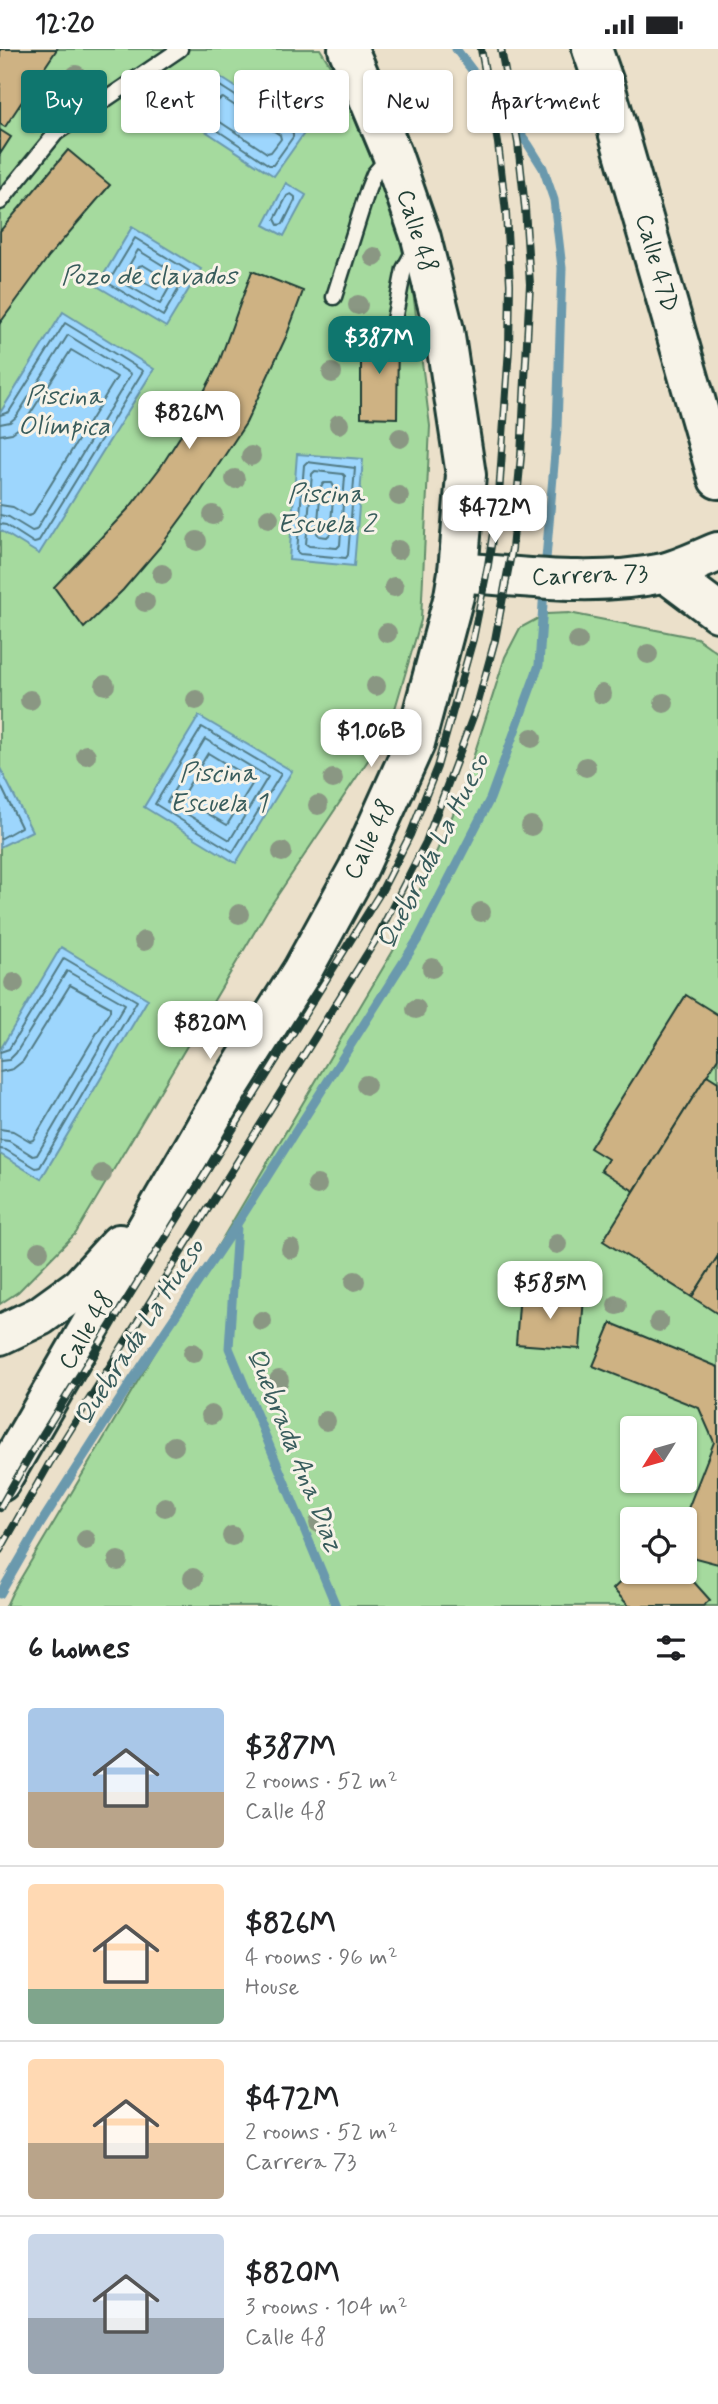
<!DOCTYPE html>
<html lang="en">
<head>
<meta charset="utf-8">
<style>
	body { margin:0; font-family:Mynerve,sans-serif; background:#f6f6f6; color:#202124; height:100vh; display:flex; flex-direction:column; font-size:26px; white-space:nowrap }
	* { box-sizing:border-box; margin:0 }
	p { font-size:23px; color:#757577 }
	.icon { flex:none; width:38px; height:38px; fill:none; stroke:currentColor; stroke-width:2; stroke-linecap:round; stroke-linejoin:round }
	.map { position:relative; height:1557px; overflow:hidden }
	.side { display:flex; flex-direction:column; background:#fff; flex:1 }
	.side>* { flex:none }
	.guide { position:absolute; left:21px; top:21px; width:677px; height:63px; display:flex; gap:14px }
	.needle { width:46px; rotate:233deg }
	.tools { position:absolute; left:620px; top:1367px; display:grid; gap:14px }
	.tools a { display:grid; place-items:center; width:77px; height:77px; border-radius:7px; background:#fff; box-shadow:0 2px 5px #0004; font-size:35px }
	.price { position:absolute; translate:-50% -60px; padding:0 16px; border-radius:14px; background:#fff; color:#222; font-size:23px; line-height:46px; filter:drop-shadow(0 2px 4px #0008) }
	.price::after { content:''; position:absolute; left:50%; top:42px; width:21px; height:16px; margin-left:-10px; background:inherit; clip-path:polygon(0 0,100% 0,50% 100%) }
	.price.current { background:#0f766e; color:#fff }
	ul { padding:0; list-style:none }
	li { display:flex; align-items:center; gap:21px; height:175px; padding:0 28px }
	li+li { border-top:2px solid #e0e0e0 }
	li span { display:grid; place-items:center; flex:none; width:196px; height:140px; border-radius:7px; color:#555 }
	li>.icon { margin-inline-start:auto }
	span .icon { width:84px; height:84px; fill:#fffc; stroke-width:1 }
	li b { font-size:30px }
	h2 { display:flex; justify-content:space-between; align-items:center; height:84px; padding:0 28px; font-size:30px }
	.chip { padding:0 24px; border-radius:7px; background:#fff; box-shadow:0 2px 5px #0004; font-size:24px; line-height:63px }
	.chip.current { background:#0f766e; color:#fff }
	.status { display:flex; justify-content:space-between; align-items:center; height:49px; padding:0 35px; background:#fff; direction:ltr }
	.status svg { height:19px; fill:currentColor }
	.map>svg:first-child { display:block }
	.green { fill:#a5da9e; stroke:#628c69; stroke-width:2; fill-rule:evenodd }
	.water { fill:#9dd6fd; stroke:#6b99ad; stroke-width:2 }
	.lines { fill:none; stroke-linecap:round; stroke-linejoin:round }
	.shore { stroke:#517a84; stroke-width:2 }
	.stream { stroke:#6b99ad; stroke-width:9 }
	.building { fill:#ceb283; stroke:#1f3d34; stroke-width:2 }
	.lane-casing { stroke:#1f3d34; stroke-width:19 }
	.secondary-casing { stroke:#1f3d34; stroke-width:44 }
	.lane { stroke:#f7f3e8; stroke-width:14 }
	.secondary { stroke:#f7f3e8; stroke-width:38 }
	.rail-casing { stroke:#1f3d34; stroke-width:8 }
	.rail { stroke:#f7f3e8; stroke-width:5; stroke-dasharray:16; stroke-linecap:butt }
	.tree { fill:#8a9783 }
	.labels { text-anchor:middle; dominant-baseline:central; stroke-width:6; stroke-linejoin:round; paint-order:stroke }
	.street-label { font-size:24px; fill:#1f3d34; stroke:#f7f3e8 }
	.water-label { font-size:26px; font-style:italic; fill:#385c5c; stroke:#f7f3e8 }
</style>
</head>
<body>
<div class="status"><b>12:20</b><svg viewBox="0 0 49 12"><path d="M0 12V9h3v3zM5 12V6h3v6zM10 12V3h3v9zM15 12V0h3v12zM26 1h20v11H26zM47 4h2v5h-2z"/></svg></div>
<div class="map">
<svg width="718" height="1557" viewBox="0 0 718 1557">
	<rect width="100%" height="100%" fill="#ebe0ca"/>
	<filter id="ink" filterUnits="userSpaceOnUse"><feTurbulence type="fractalNoise" baseFrequency=".0143" numOctaves="2"/><feDisplacementMap in="SourceGraphic" scale="14" xChannelSelector="R" yChannelSelector="G"/><feConvolveMatrix kernelMatrix="1 2 1 2 8 2 1 2 1" color-interpolation-filters="sRGB"/></filter>
	<g filter="url(#ink)">
		<!-- green -->
		<g class="green">
			<polygon points="0,0 320,0 338,29 387,147 411,227 430,377 421,571 389,680 267,862 76,1184 18,1243 0,1255"/>
			<path d="M569,564l128,25 21,15v953h-712l6,-13 381,-642 68,-155 44,-139 15,-29 26,-14zM632,1379h52v53h-52zM632,1470h52v52h-52z"/>
		</g>
		<!-- water -->
		<g class="water">
			<polygon points="217,26 305,83 274,127 187,70"/>
			<polygon points="286,134 306,146 284,187 264,176"/>
			<polygon points="132,178 201,220 166,278 97,237"/>
			<polygon points="63,263 154,320 39,505 0,481 0,364"/>
			<polygon points="297,405 363,410 354,517 289,511"/>
			<polygon points="199,667 292,722 236,814 144,758"/>
			<polygon points="0,719 32,782 0,798"/>
			<polygon points="61,898 148,950 41,1130 0,1105 0,1001"/>
		</g>
		<g class="lines">
			<!-- shore -->
			<g class="shore">
				<polygon points="220,37 293,84 293,88 273,116 269,116 199,69 199,65"/>
				<path d="M223,49l57,37 1,4 -10,13 -4,1 -56,-37c-1,-6 6,-17 12,-18z"/>
				<polygon points="291,145 295,148 295,151 283,175 278,176 275,170 287,147"/>
				<polygon points="135,189 189,222 163,267 108,234"/>
				<polygon points="138,201 177,225 160,255 120,232"/>
				<polygon points="143,216 163,228 157,240 134,228 139,217"/>
				<polyline points="0,366 9,363 65,274 143,322 38,493 34,494 6,476 0,475"/>
				<polyline points="0,375 10,373 16,368 68,286 131,325 36,481 32,482 9,468 0,466"/>
				<polyline points="0,386 12,384 23,376 71,301 117,328 32,466 28,467 13,458 0,456"/>
				<polygon points="307,413 355,419 348,506 346,509 300,505 297,503 304,416"/>
				<polygon points="315,422 343,425 345,427 340,496 337,499 309,497 306,495 312,425"/>
				<polygon points="324,434 332,434 334,438 330,485 327,488 319,487 317,484 321,437"/>
				<polygon points="202,678 281,725 233,803 155,755"/>
				<polygon points="205,690 268,728 230,791 167,753"/>
				<polygon points="208,704 254,732 227,776 181,749"/>
				<polyline points="0,735 21,778 0,790"/>
				<polyline points="0,1003 9,1000 64,909 137,952 40,1118 36,1119 6,1101 0,1100"/>
				<polyline points="0,1012 9,1011 16,1004 67,922 125,955 37,1106 33,1107 9,1092 0,1091"/>
				<polyline points="0,1023 13,1020 23,1012 70,936 110,958 110,962 33,1091 30,1092 13,1082 0,1080"/>
			</g>
			<!-- stream -->
			<g class="stream">
				<polyline points="456,0 528,95 543,119 554,151 562,219 557,380 545,522"/>
				<polyline points="237,1178 229,1299 336,1557"/>
				<polyline points="0,1545 41,1474 133,1330 237,1175 418,890 490,750 539,616 544,540"/>
			</g>
		</g>
		<!-- building -->
		<g class="building">
			<polygon points="0,0 57,0 5,78 0,75"/>
			<polygon points="0,81 11,88 0,105"/>
			<polygon points="68,101 110,136 49,207 0,274 0,182"/>
			<polygon points="252,222 303,242 286,288 246,374 200,444 160,498 123,541 84,579 54,538 129,459 160,419 181,386 218,316"/>
			<polygon points="361,286 398,287 397,369 361,368"/>
			<polygon points="686,946 718,966 718,1009 634,1142 601,1121 608,1110 590,1099"/>
			<polygon points="707,1026 718,1033 718,1207 692,1248 603,1192"/>
			<polygon points="718,1207 718,1265 692,1248"/>
			<polygon points="520,1244 584,1248 580,1300 516,1295"/>
			<polygon points="611,1274 718,1318 718,1515 684,1506 684,1470 714,1393 699,1359 593,1317"/>
			<polygon points="632,1522 684,1522 710,1551 703,1557 629,1557 613,1540"/>
		</g>
		<g class="lines">
			<defs>
				<g id="lane">
					<polyline points="0,153 56,84 180,0"/>
					<polyline points="334,248 368,140 374,125 389,108"/>
					<polyline points="393,276 404,220 417,196"/>
				</g>
				<g id="secondary">
					<polyline points="592,0 605,37 718,430"/>
					<path d="M458,523c68,5 137,15 205,1 18,-4 37,-14 55,-21"/>
					<polyline points="666,524 718,563"/>
					<polyline points="0,1286 40,1267 80,1238 119,1195"/>
					<polyline points="0,1433 230,1036 302,922 358,820 415,694 454,547 458,523 466,426 444,281 421,189 392,105 348,0"/>
				</g>
			</defs>
			<!-- lane casing -->
			<use href="#lane" class="lane-casing"/>
			<!-- secondary casing -->
			<use href="#secondary" class="secondary-casing"/>
			<!-- lane -->
			<use href="#lane" class="lane"/>
			<!-- secondary -->
			<use href="#secondary" class="secondary"/>
			<defs>
				<g id="rail">
					<polyline points="0,1459 30,1406 382,841 410,786 437,718 473,590 488,516 499,446 509,299 510,235 506,164 498,94 481,0"/>
					<polyline points="0,1501 49,1415 375,892 426,793 477,657 495,591 512,500 521,407 530,235 525,159 518,94 501,0"/>
				</g>
			</defs>
			<!-- rail casing -->
			<use href="#rail" class="rail-casing"/>
			<!-- rail -->
			<use href="#rail" class="rail"/>
		</g>
		<!-- trees -->
		<g class="tree">
			<circle cx="76" cy="26" r="10"/>
			<circle cx="330" cy="36" r="10"/>
			<circle cx="32" cy="75" r="10"/>
			<circle cx="374" cy="208" r="10"/>
			<circle cx="358" cy="256" r="10"/>
			<circle cx="332" cy="324" r="10"/>
			<circle cx="339" cy="375" r="10"/>
			<circle cx="400" cy="389" r="10"/>
			<circle cx="251" cy="407" r="10"/>
			<circle cx="235" cy="430" r="10"/>
			<circle cx="399" cy="447" r="10"/>
			<circle cx="213" cy="466" r="10"/>
			<circle cx="269" cy="469" r="10"/>
			<circle cx="197" cy="492" r="10"/>
			<circle cx="398" cy="501" r="10"/>
			<circle cx="162" cy="525" r="10"/>
			<circle cx="394" cy="538" r="10"/>
			<circle cx="145" cy="553" r="10"/>
			<circle cx="387" cy="584" r="10"/>
			<circle cx="578" cy="592" r="10"/>
			<circle cx="648" cy="605" r="10"/>
			<circle cx="105" cy="636" r="10"/>
			<circle cx="376" cy="637" r="10"/>
			<circle cx="602" cy="645" r="10"/>
			<circle cx="30" cy="651" r="10"/>
			<circle cx="196" cy="651" r="10"/>
			<circle cx="664" cy="654" r="10"/>
			<circle cx="532" cy="689" r="10"/>
			<circle cx="357" cy="690" r="10"/>
			<circle cx="86" cy="706" r="10"/>
			<circle cx="586" cy="718" r="10"/>
			<circle cx="333" cy="730" r="10"/>
			<circle cx="318" cy="756" r="10"/>
			<circle cx="531" cy="777" r="10"/>
			<circle cx="282" cy="803" r="10"/>
			<circle cx="481" cy="863" r="10"/>
			<circle cx="239" cy="865" r="10"/>
			<circle cx="144" cy="892" r="10"/>
			<circle cx="432" cy="919" r="10"/>
			<circle cx="14" cy="934" r="10"/>
			<circle cx="416" cy="960" r="10"/>
			<circle cx="366" cy="1036" r="10"/>
			<circle cx="102" cy="1125" r="10"/>
			<circle cx="317" cy="1136" r="10"/>
			<circle cx="557" cy="1195" r="10"/>
			<circle cx="291" cy="1200" r="10"/>
			<circle cx="39" cy="1202" r="10"/>
			<circle cx="355" cy="1232" r="10"/>
			<circle cx="617" cy="1256" r="10"/>
			<circle cx="262" cy="1272" r="10"/>
			<circle cx="659" cy="1273" r="10"/>
			<circle cx="193" cy="1304" r="10"/>
			<circle cx="279" cy="1331" r="10"/>
			<circle cx="211" cy="1366" r="10"/>
			<circle cx="326" cy="1372" r="10"/>
			<circle cx="174" cy="1397" r="10"/>
			<circle cx="165" cy="1458" r="10"/>
			<circle cx="319" cy="1474" r="10"/>
			<circle cx="232" cy="1487" r="10"/>
			<circle cx="86" cy="1491" r="10"/>
			<circle cx="118" cy="1512" r="10"/>
			<circle cx="193" cy="1529" r="10"/>
		</g>
	</g>
	<g class="labels">
		<!-- street labels -->
		<g class="street-label">
			<text transform="translate(416 182) rotate(73)">Calle 48</text>
			<text transform="translate(656 214) rotate(74)">Calle 47D</text>
			<text transform="translate(590 527) rotate(-2)">Carrera 73</text>
			<text transform="translate(370 791) rotate(-64)">Calle 48</text>
			<text transform="translate(87 1282) rotate(-60)">Calle 48</text>
		</g>
		<!-- water labels -->
		<g class="water-label">
			<text x="149" y="228">Pozo de clavados</text>
			<text x="64" y="348">Piscina<tspan x="64" dy="30">Olímpica</tspan></text>
			<text x="326" y="446">Piscina<tspan x="326" dy="30">Escuela 2</tspan></text>
			<text x="218" y="725">Piscina<tspan x="218" dy="30">Escuela 1</tspan></text>
			<text transform="translate(434 803) rotate(-63)">Quebrada La Hueso</text>
			<text transform="translate(140 1284) rotate(-57)">Quebrada La Hueso</text>
			<text transform="translate(294 1401) rotate(68)">Quebrada Ana Diaz</text>
		</g>
	</g>
</svg>
<div class="tools">
<a><svg class="needle" viewBox="-14 -14 28 28"><path d="M0-13l5 13h-10z" fill="#e53935"/><path d="M0 13l5-13h-10z" fill="#757577"/></svg></a>
<a><svg class="icon" aria-label="locate" viewBox="0 0 24 24"><circle cx="12" cy="12" r="6"/><path d="M12 2v4M12 18v4M2 12h4M18 12h4"/></svg></a>
</div>
<b class="price current" style="left:379px;top:327px">$387M</b>
<b class="price" style="left:189px;top:402px">$826M</b>
<b class="price" style="left:495px;top:496px">$472M</b>
<b class="price" style="left:371px;top:720px">$1.06B</b>
<b class="price" style="left:210px;top:1012px">$820M</b>
<b class="price" style="left:550px;top:1272px">$585M</b>
<div class="guide">
<a class="chip current">Buy</a>
<a class="chip">Rent</a>
<a class="chip">Filters</a>
<a class="chip">New</a>
<a class="chip">Apartment</a>
</div>
</div>
<section class="side">
<h2>6 homes<svg class="icon" aria-label="filters" viewBox="0 0 24 24"><path d="M4 7h16M4 17h16"/><circle cx="9" cy="7" r="2"/><circle cx="15" cy="17" r="2"/></svg></h2>
<ul>
<li><span style="background:linear-gradient(#a9c7e8 60%,#b9a48a 0)"><svg class="icon" aria-label="home" viewBox="0 0 24 24"><path d="M3 11l9-7 9 7M6 9v11h12V9"/></svg></span><div><b>$387M</b><p>2 rooms · 52 m²</p><p>Calle 48</p></div></li>
<li><span style="background:linear-gradient(#ffd9b3 75%,#7fa58c 0)"><svg class="icon" aria-label="home" viewBox="0 0 24 24"><path d="M3 11l9-7 9 7M6 9v11h12V9"/></svg></span><div><b>$826M</b><p>4 rooms · 96 m²</p><p>House</p></div></li>
<li><span style="background:linear-gradient(#ffd9b3 60%,#b9a48a 0)"><svg class="icon" aria-label="home" viewBox="0 0 24 24"><path d="M3 11l9-7 9 7M6 9v11h12V9"/></svg></span><div><b>$472M</b><p>2 rooms · 52 m²</p><p>Carrera 73</p></div></li>
<li><span style="background:linear-gradient(#c9d6e8 60%,#9aa5b1 0)"><svg class="icon" aria-label="home" viewBox="0 0 24 24"><path d="M3 11l9-7 9 7M6 9v11h12V9"/></svg></span><div><b>$820M</b><p>3 rooms · 104 m²</p><p>Calle 48</p></div></li>
</ul>
</section>
</body>
</html>
